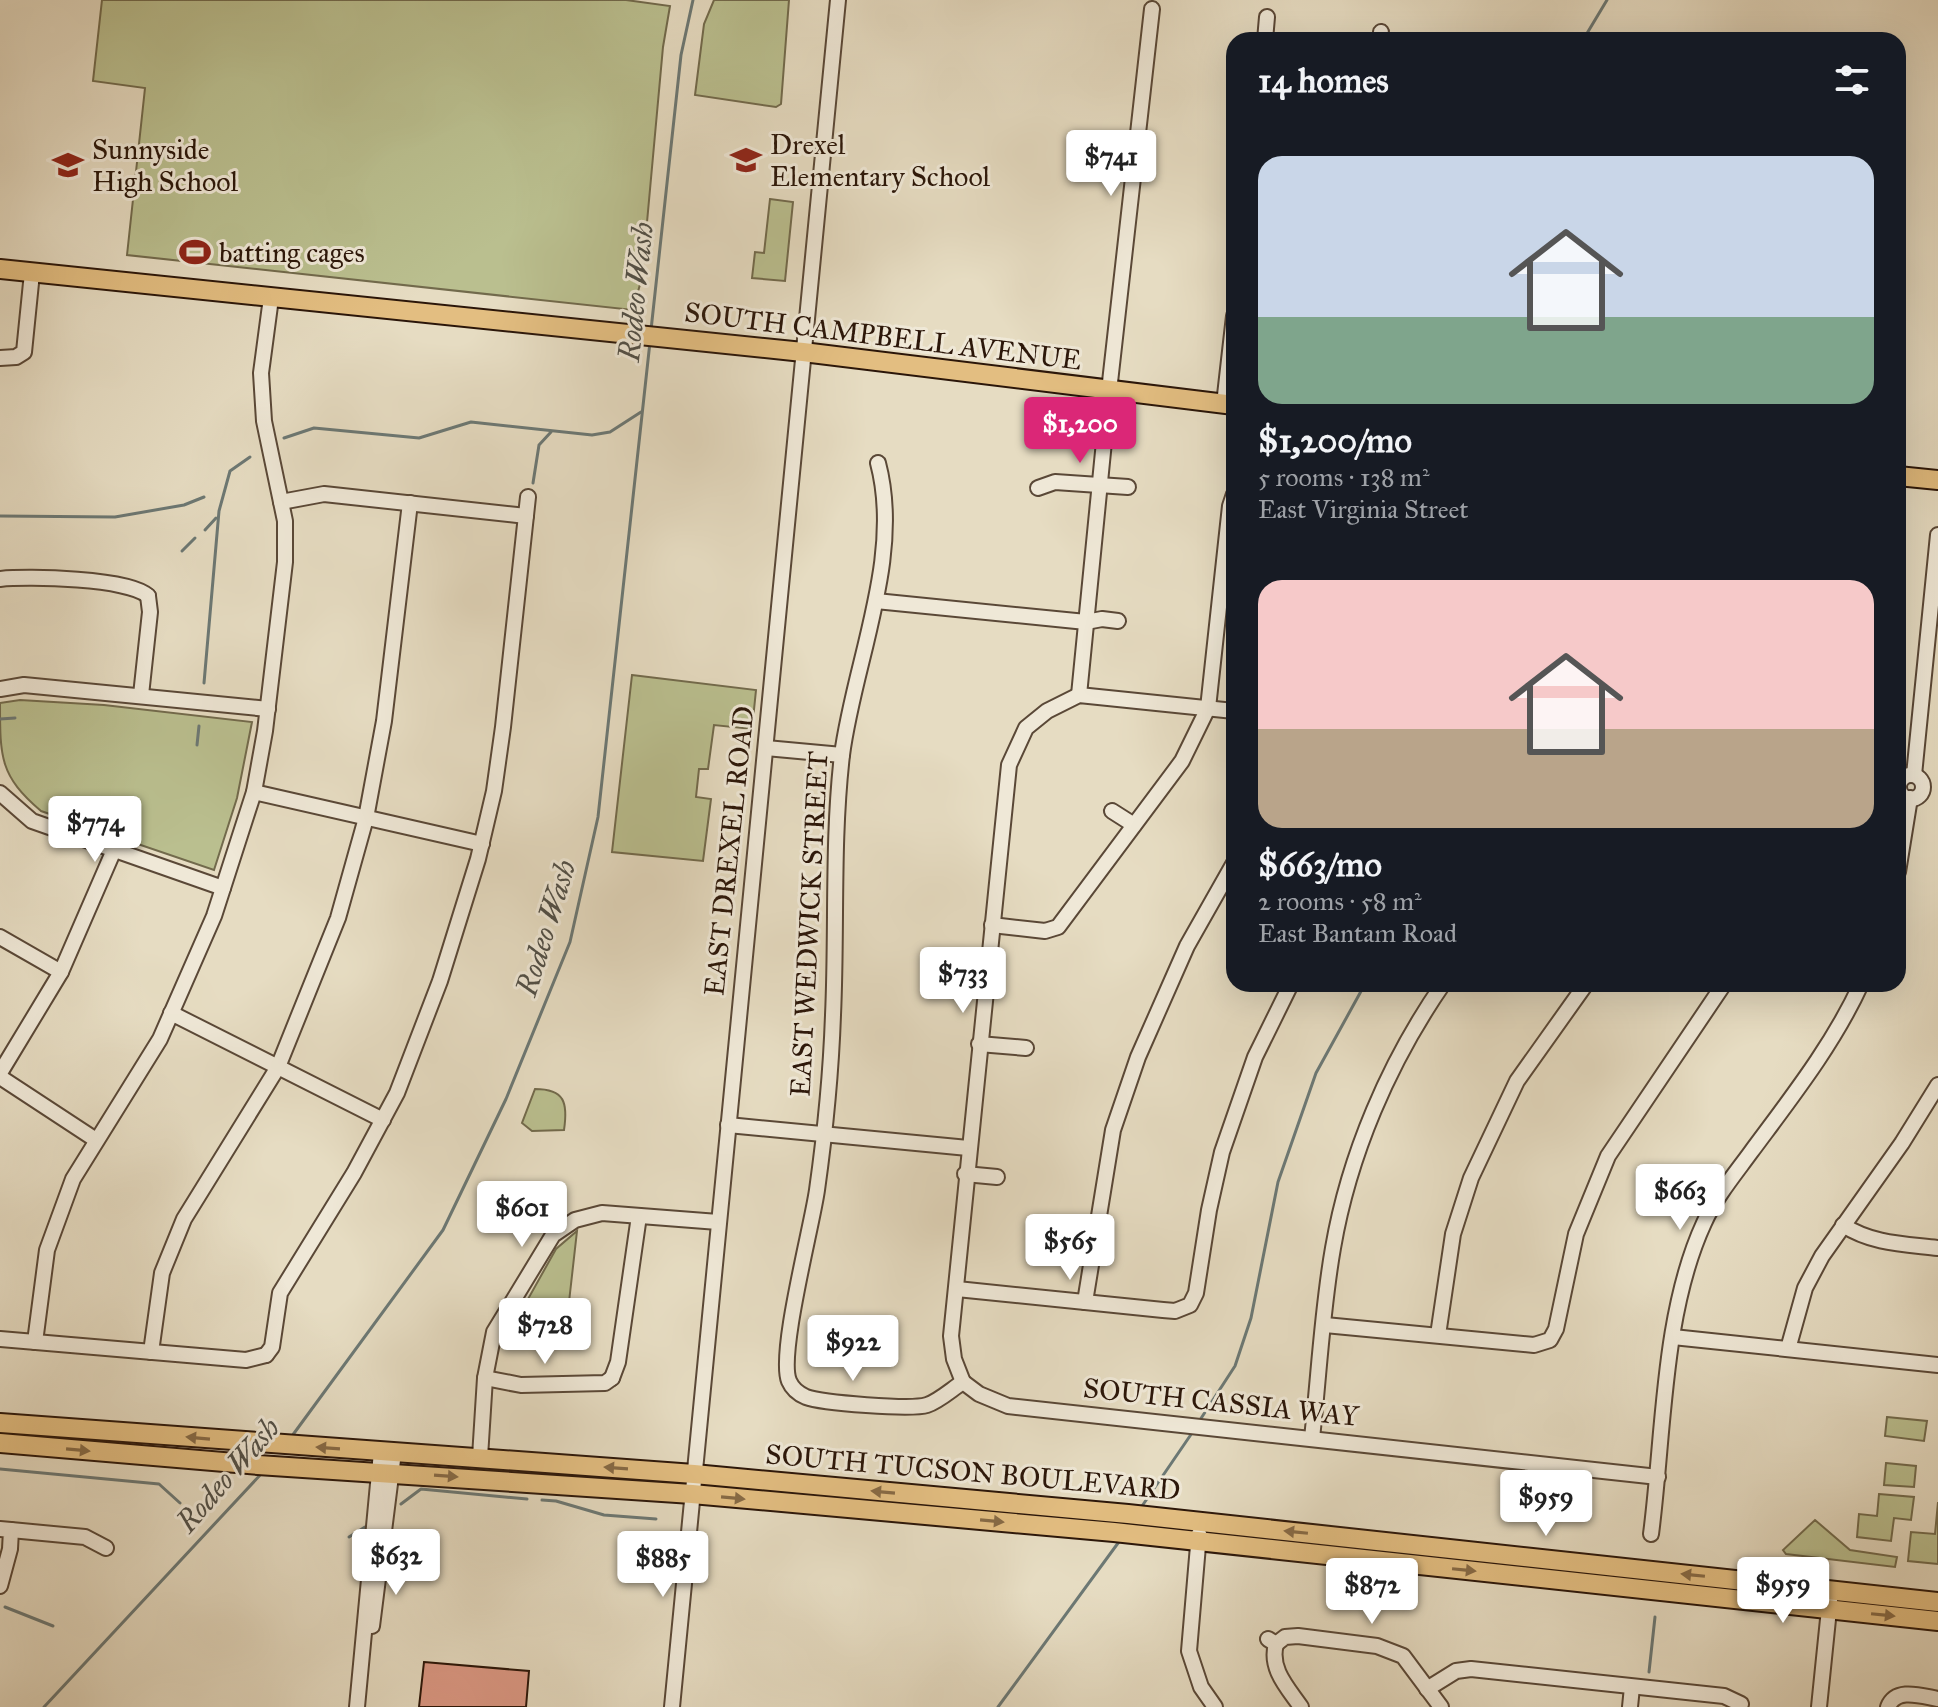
<!DOCTYPE html>
<html lang="en">
<head>
<meta charset="utf-8">
<style>
	body { margin:0; font-family:"IM FELL Great Primer",serif; background:#20242c; color:#f1f3f6; height:100vh; display:flex; flex-direction:column; font-size:30px; white-space:nowrap }
	* { box-sizing:border-box; margin:0 }
	p { font-size:26px; color:#9ea1a6 }
	.icon { flex:none; width:44px; height:44px; fill:none; stroke:currentColor; stroke-width:2; stroke-linecap:round; stroke-linejoin:round }
	.map { position:relative; flex:1; overflow:hidden }
	.sheet { position:absolute; left:1226px; top:32px; width:680px; height:960px; display:flex; flex-direction:column; background:#171b24; border-radius:24px; box-shadow:0 8px 32px #0002 }
	.sheet>* { flex:none }
	.price { position:absolute; translate:-50% -68px; padding:0 18px; border-radius:8px; background:#fff; color:#222; font-size:26px; line-height:52px; filter:drop-shadow(0 2px 4px #0008) }
	.price::after { content:''; position:absolute; left:50%; top:48px; width:24px; height:18px; margin-left:-12px; background:inherit; clip-path:polygon(0 0,100% 0,50% 100%) }
	.price.current { background:#db2777; color:#fff }
	ul { padding:0; list-style:none }
	li { display:grid; align-content:center; gap:16px; height:424px; padding:0 32px }
	li span { display:grid; place-items:center; height:248px; border-radius:24px; color:#555 }
	li>.icon { margin-inline-start:auto }
	span .icon { width:144px; height:144px; fill:#fffc; stroke-width:1 }
	li b { font-size:34px }
	h2 { display:flex; justify-content:space-between; align-items:center; height:96px; padding:0 32px; font-size:34px }
	.map>svg:first-child { display:block }
	.green { fill:#babf8f; stroke:#726a4c; stroke-width:2 }
	.lines { fill:none; stroke-linecap:round; stroke-linejoin:round }
	.stream { stroke:#6c7874; stroke-width:3 }
	.building { fill:#dc9985; stroke:#2b1609; stroke-width:2 }
	.minor-casing { stroke:#5a4837; stroke-width:18 }
	.major-casing { stroke:#2b1609; stroke-width:22 }
	.minor { stroke:#efe8d7; stroke-width:14 }
	.major { stroke:#e3be81; stroke-width:18 }
	.oneway { fill:#876a45 }
	.labels { text-anchor:middle; dominant-baseline:central; stroke-width:6; stroke-linejoin:round; paint-order:stroke }
	.poi-label { font-size:28px; fill:#2b1609; stroke:#efe8d7; text-anchor:start }
	.street-label { font-size:28px; fill:#2b1609; stroke:#efe8d7 }
	.water-label { font-size:30px; font-style:italic; fill:#514f47; stroke:#efe8d7 }
</style>
</head>
<body>
<div class="map">
<svg width="1938" height="1707" viewBox="0 0 1938 1707">
	<rect width="100%" height="100%" fill="#e6dcc2"/>
	<filter id="stains"><feTurbulence type="fractalNoise" baseFrequency=".0025" numOctaves="4"/><feColorMatrix values="0 0 0 0 .2 0 0 0 0 .09 0 0 0 0 .02 0 0 0 .5 -.17"/></filter>
	<radialGradient id="worn" r=".72"><stop offset=".6" stop-color="#630" stop-opacity="0"/><stop offset="1" stop-color="#630" stop-opacity=".3"/></radialGradient>
	<!-- green -->
	<g class="green">
		<polygon points="102,0 626,0 670,6 663,47 642,277 633,310 127,255 145,88 93,81"/>
		<polygon points="714,0 789,0 781,104 776,107 695,95 704,24"/>
		<polygon points="770,199 793,202 785,281 752,278 755,252 764,253"/>
		<polygon points="632,675 756,690 752,729 714,725 708,769 699,769 696,797 711,799 703,861 612,852"/>
		<path d="M20,700l84,5 148,17 -15,76 -23,72 -173,-59c-41,-35 -41,-53 -41,-108z"/>
		<path d="M535,1089c30,0 33,14 29,41l-32,1 -10,-8z"/>
		<polygon points="577,1231 569,1302 528,1299 556,1249"/>
		<polygon points="1887,1417 1927,1421 1924,1441 1885,1436"/>
		<polygon points="1886,1463 1916,1466 1914,1487 1884,1485"/>
		<polygon points="1879,1494 1914,1497 1911,1520 1894,1518 1891,1541 1857,1537 1859,1514 1877,1516"/>
		<polygon points="1938,1502 1938,1564 1908,1561 1911,1532 1935,1534"/>
		<polygon points="1815,1520 1850,1550 1897,1557 1895,1567 1786,1554 1783,1550"/>
	</g>
	<g class="lines">
		<!-- stream -->
		<g class="stream">
			<polyline points="1583,40 1607,0"/>
			<polyline points="651,330 681,55 693,0"/>
			<polyline points="284,438 314,428 419,438 471,422 592,435 610,432 641,412"/>
			<polyline points="533,483 539,445 551,432"/>
			<polyline points="0,516 115,517 184,505 204,497"/>
			<polyline points="205,530 216,518"/>
			<polyline points="182,551 195,538"/>
			<polyline points="204,683 219,511 230,471 250,457"/>
			<polyline points="0,719 15,718"/>
			<polyline points="197,745 199,726"/>
			<polyline points="1198,1423 1235,1366 1251,1318 1278,1182 1316,1073 1365,984"/>
			<polyline points="292,1436 443,1230 506,1099 570,942 598,817 650,342"/>
			<polyline points="0,1469 159,1484 180,1503"/>
			<polyline points="542,1500 556,1501 604,1515 656,1519"/>
			<polyline points="401,1504 421,1489 527,1499"/>
			<polyline points="1140,1509 1192,1433"/>
			<polyline points="349,1537 365,1527"/>
			<polyline points="5,1607 53,1626"/>
			<polyline points="1649,1672 1655,1617"/>
			<polyline points="44,1707 262,1473"/>
			<polyline points="998,1707 1121,1539"/>
		</g>
	</g>
	<!-- building -->
	<polygon class="building" points="424,1662 529,1671 526,1707 419,1707"/>
	<g class="lines">
		<defs>
			<g id="minor">
				<polyline points="1265,40 1267,17"/>
				<polyline points="1380,40 1381,32"/>
				<polyline points="0,358 16,357 24,352 32,273"/>
				<polyline points="1224,404 1234,316"/>
				<path d="M878,463c25,94 -24,199 -36,292 -10,87 -5,173 -9,260 -2,58 -8,118 -16,175 -5,36 -39,164 -28,191 3,7 10,13 17,16 16,6 105,13 121,8 12,-4 25,-16 36,-23l16,12 29,12 650,71"/>
				<polyline points="1038,488 1055,482 1128,487"/>
				<polyline points="281,502 324,494 526,516"/>
				<path d="M0,579c27,-3 130,-1 148,17"/>
				<polyline points="876,601 1086,622 1102,619 1118,621"/>
				<polyline points="0,689 24,685 268,709"/>
				<polyline points="141,695 150,612 148,596"/>
				<polyline points="1079,695 1109,391 1152,9"/>
				<polyline points="766,748 842,755"/>
				<polyline points="1914,775 1938,535"/>
				<circle cx="1911" cy="787" r="12"/>
				<polyline points="254,792 482,844"/>
				<polyline points="0,793 32,821 223,888"/>
				<polyline points="1112,811 1134,825"/>
				<polyline points="1898,872 1910,798"/>
				<polyline points="992,925 1045,931 1058,927 1182,761 1208,708 1230,506 1234,494"/>
				<polyline points="0,937 61,972"/>
				<polyline points="171,1013 383,1120"/>
				<polyline points="979,1044 1026,1048"/>
				<polyline points="0,1073 61,972 114,850"/>
				<polyline points="0,1077 96,1140"/>
				<polyline points="728,1125 968,1148"/>
				<polyline points="965,1174 997,1177"/>
				<path d="M1843,1225c29,19 61,19 95,23"/>
				<polyline points="957,1289 1163,1310 1175,1311 1190,1305 1196,1293 1209,1210 1222,1152 1255,1057 1291,984"/>
				<polyline points="1085,1302 1113,1130 1138,1057 1187,946 1234,863"/>
				<polyline points="1325,1325 1534,1345 1550,1340 1556,1329 1576,1234 1608,1156 1724,984"/>
				<polyline points="1438,1335 1453,1234 1471,1178 1517,1081 1586,984"/>
				<polyline points="1673,1337 1938,1365"/>
				<polyline points="0,1339 246,1360 266,1355"/>
				<polyline points="35,1342 47,1250 73,1179 160,1039 214,916 254,792 265,731 285,562 285,521 264,421 261,373 271,298"/>
				<polyline points="1788,1349 1805,1288 1822,1256 1902,1143 1938,1085"/>
				<polyline points="151,1352 162,1273 184,1219 278,1067 338,918 366,818 384,721 410,503"/>
				<polyline points="266,1355 272,1347 280,1293 354,1173 397,1093 440,981 478,859 494,791 503,727 528,497"/>
				<polyline points="485,1378 521,1385 605,1383 612,1378"/>
				<polyline points="612,1378 618,1362 639,1216"/>
				<polyline points="963,1382 954,1359 951,1336 1009,765 1026,728 1047,711 1079,695 1234,711"/>
				<path d="M1312,1438c7,-63 10,-128 21,-190 16,-93 56,-186 110,-264"/>
				<polyline points="480,1457 485,1378 494,1332 553,1235 575,1220 602,1213 718,1222"/>
				<polyline points="0,1529 11,1530 10,1549 0,1586"/>
				<polyline points="11,1530 85,1537 106,1548"/>
				<polyline points="1199,1534 1189,1651 1201,1687 1215,1707"/>
				<path d="M1651,1534c13,-99 11,-220 53,-311 11,-25 31,-49 47,-71 40,-54 82,-107 110,-168"/>
				<polyline points="372,1626 394,1452"/>
				<path d="M1268,1639l8,5c-7,25 12,44 25,63"/>
				<polyline points="1276,1644 1285,1637 1298,1636 1377,1646 1403,1656 1441,1707"/>
				<polyline points="1427,1689 1456,1671 1471,1669 1724,1696 1741,1704"/>
				<polyline points="357,1707 381,1452"/>
				<polyline points="672,1707 838,0"/>
				<polyline points="1630,1707 1632,1687"/>
				<polyline points="1819,1707 1831,1590"/>
				<path d="M1888,1707c8,-20 33,-11 50,-8"/>
			</g>
			<g id="major">
				<polyline points="0,269 803,352 1234,405"/>
				<polyline points="1898,476 1938,480"/>
				<polyline points="0,1423 694,1474 1128,1514 1938,1602"/>
				<polyline points="0,1443 258,1465 692,1494 1114,1532 1938,1621"/>
			</g>
		</defs>
		<!-- minor casing -->
		<use href="#minor" class="minor-casing"/>
		<!-- major casing -->
		<use href="#major" class="major-casing"/>
		<!-- minor -->
		<use href="#minor" class="minor"/>
		<!-- major -->
		<use href="#major" class="major"/>
	</g>
	<!-- one-way arrows -->
	<defs><path id="oneway-solid" d="M-6-.8H1V-3.2L6.5 0L1 3.2V.8H-6Z" transform="scale(2)"/></defs>
	<g class="oneway">
		<use href="#oneway-solid" transform="translate(198 1438) rotate(-175)"/>
		<use href="#oneway-solid" transform="translate(328 1448) rotate(-176)"/>
		<use href="#oneway-solid" transform="translate(78 1450) rotate(5)"/>
		<use href="#oneway-solid" transform="translate(616 1468) rotate(-176)"/>
		<use href="#oneway-solid" transform="translate(446 1476) rotate(4)"/>
		<use href="#oneway-solid" transform="translate(883 1492) rotate(-175)"/>
		<use href="#oneway-solid" transform="translate(733 1498) rotate(5)"/>
		<use href="#oneway-solid" transform="translate(992 1521) rotate(5)"/>
		<use href="#oneway-solid" transform="translate(1296 1532) rotate(-174)"/>
		<use href="#oneway-solid" transform="translate(1464 1570) rotate(6)"/>
		<use href="#oneway-solid" transform="translate(1693 1575) rotate(-174)"/>
		<use href="#oneway-solid" transform="translate(1883 1615) rotate(6)"/>
	</g>
	<!-- icons -->
	<defs>
		<symbol id="school-bare" viewBox="-9 -9 18 18"><path d="M0-5L7-2L0 1L-7-2ZM-4 1L0 2.5L4 1V4Q0 6-4 4Z" fill="#8f2418" stroke="#efe8d7" stroke-width="2.5" paint-order="stroke"/></symbol>
		<symbol id="stadium-bare" viewBox="-9 -9 18 18"><path d="M0-5a6.5 5 0 1 0 0 10a6.5 5 0 1 0 0-10ZM-3.5-1.8h7v3.6h-7Z" fill="#8f2418" stroke="#efe8d7" stroke-width="2.5" paint-order="stroke"/></symbol>
	</defs>
	<g fill-rule="evenodd">
		<use href="#school-bare" x="724" y="138" width="44" height="44"/>
		<use href="#school-bare" x="46" y="143" width="44" height="44"/>
		<use href="#stadium-bare" x="173" y="230" width="44" height="44"/>
	</g>
	<g class="labels">
		<!-- poi labels -->
		<g class="poi-label">
			<text x="770" y="144">Drexel<tspan x="770" dy="32">Elementary School</tspan></text>
			<text x="92" y="149">Sunnyside<tspan x="92" dy="32">High School</tspan></text>
			<text x="219" y="252">batting cages</text>
		</g>
		<!-- street labels -->
		<g class="street-label">
			<text transform="translate(883 336) rotate(7)">SOUTH CAMPBELL AVENUE</text>
			<text transform="translate(729 851) rotate(-84)">EAST DREXEL ROAD</text>
			<text transform="translate(809 924) rotate(-87)">EAST WEDWICK STREET</text>
			<text transform="translate(1221 1402) rotate(6)">SOUTH CASSIA WAY</text>
			<text transform="translate(973 1472) rotate(5)">SOUTH TUCSON BOULEVARD</text>
		</g>
		<!-- water labels -->
		<g class="water-label">
			<text transform="translate(636 292) rotate(-84)">Rodeo Wash</text>
			<text transform="translate(546 928) rotate(-73)">Rodeo Wash</text>
			<text transform="translate(228 1475) rotate(-49)">Rodeo Wash</text>
		</g>
	</g>
	<rect width="100%" height="100%" filter="url(#stains)"/>
	<rect width="100%" height="100%" fill="url(#worn)"/>
</svg>
<b class="price" style="left:1111px;top:198px">$741</b>
<b class="price current" style="left:1080px;top:465px">$1,200</b>
<b class="price" style="left:95px;top:864px">$774</b>
<b class="price" style="left:963px;top:1015px">$733</b>
<b class="price" style="left:1680px;top:1232px">$663</b>
<b class="price" style="left:522px;top:1249px">$601</b>
<b class="price" style="left:1070px;top:1282px">$565</b>
<b class="price" style="left:545px;top:1366px">$728</b>
<b class="price" style="left:853px;top:1383px">$922</b>
<b class="price" style="left:1546px;top:1538px">$959</b>
<b class="price" style="left:396px;top:1597px">$632</b>
<b class="price" style="left:663px;top:1599px">$885</b>
<b class="price" style="left:1783px;top:1625px">$959</b>
<b class="price" style="left:1372px;top:1626px">$872</b>
<section class="sheet">
<h2>14 homes<svg class="icon" aria-label="filters" viewBox="0 0 24 24"><path d="M4 7h16M4 17h16"/><circle cx="9" cy="7" r="2"/><circle cx="15" cy="17" r="2"/></svg></h2>
<ul>
<li><span style="background:linear-gradient(#c9d6e8 65%,#7fa58c 0)"><svg class="icon" aria-label="home" viewBox="0 0 24 24"><path d="M3 11l9-7 9 7M6 9v11h12V9"/></svg></span><div><b>$1,200/mo</b><p>5 rooms · 138 m²</p><p>East Virginia Street</p></div></li>
<li><span style="background:linear-gradient(#f6c9c9 60%,#b9a48a 0)"><svg class="icon" aria-label="home" viewBox="0 0 24 24"><path d="M3 11l9-7 9 7M6 9v11h12V9"/></svg></span><div><b>$663/mo</b><p>2 rooms · 58 m²</p><p>East Bantam Road</p></div></li>
</ul>
</section>
</div>
</body>
</html>
